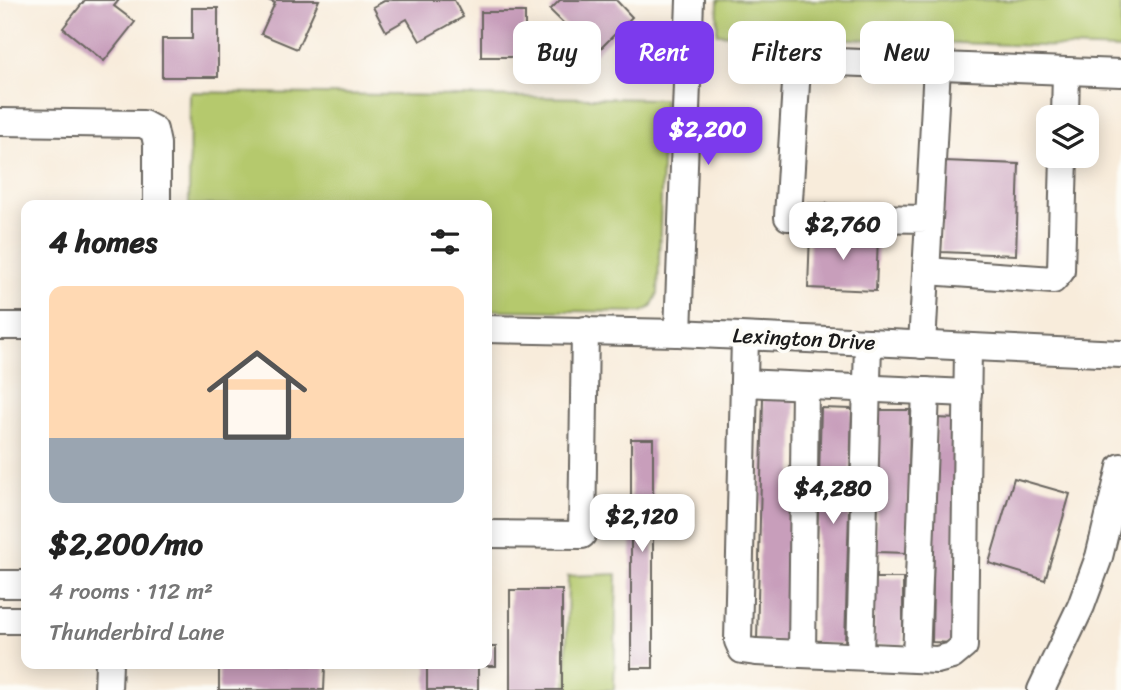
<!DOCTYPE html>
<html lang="en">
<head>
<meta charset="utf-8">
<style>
	body { margin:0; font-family:Sriracha,sans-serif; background:#f6f6f6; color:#222; height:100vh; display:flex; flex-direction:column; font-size:26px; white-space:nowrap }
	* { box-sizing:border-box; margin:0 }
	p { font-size:23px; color:#767676 }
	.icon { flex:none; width:38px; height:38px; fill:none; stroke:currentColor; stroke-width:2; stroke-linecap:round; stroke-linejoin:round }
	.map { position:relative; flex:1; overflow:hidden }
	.panel { position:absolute; left:21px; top:200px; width:471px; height:469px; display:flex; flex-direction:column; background:#fff; border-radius:14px; box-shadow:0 4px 18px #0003 }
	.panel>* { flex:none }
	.hud { position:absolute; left:513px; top:21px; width:502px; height:63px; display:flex; gap:14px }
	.controls { position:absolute; left:1036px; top:105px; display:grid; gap:14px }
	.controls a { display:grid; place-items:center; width:63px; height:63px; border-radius:14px; background:#fff; box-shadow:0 4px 18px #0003; font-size:35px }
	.price { position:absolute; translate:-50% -60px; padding:0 16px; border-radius:14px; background:#fff; color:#222; font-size:23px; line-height:46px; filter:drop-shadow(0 2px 4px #0008) }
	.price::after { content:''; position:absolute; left:50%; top:42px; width:21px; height:16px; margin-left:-10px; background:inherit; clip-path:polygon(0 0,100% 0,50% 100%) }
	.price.selected { background:#7c3aed; color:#fff }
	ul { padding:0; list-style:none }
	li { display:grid; align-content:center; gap:14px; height:371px; padding:0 28px }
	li+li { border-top:2px solid #e0e0e0 }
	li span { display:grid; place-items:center; height:217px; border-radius:14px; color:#555 }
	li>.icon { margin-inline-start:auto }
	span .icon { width:126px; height:126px; fill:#fffc; stroke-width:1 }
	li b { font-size:30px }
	h2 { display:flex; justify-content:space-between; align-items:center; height:84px; padding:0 28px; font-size:30px }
	.tag { padding:0 24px; border-radius:14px; background:#fff; box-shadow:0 4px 18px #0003; font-size:24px; line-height:63px }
	.tag.selected { background:#7c3aed; color:#fff }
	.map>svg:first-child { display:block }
	.green { fill:#b5c96d; stroke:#687244; stroke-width:2 }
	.building { fill:#c89ebb }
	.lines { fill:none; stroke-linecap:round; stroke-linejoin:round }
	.minor-casing { stroke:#69655f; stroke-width:30 }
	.minor { stroke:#fff; stroke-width:26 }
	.tree { fill:#9d9b81 }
	.labels { text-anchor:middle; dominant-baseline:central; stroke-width:7; stroke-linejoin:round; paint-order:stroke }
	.street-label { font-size:21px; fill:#1c1c1c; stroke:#fdfcf7 }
</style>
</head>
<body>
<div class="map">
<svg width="1121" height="690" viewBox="0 0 1121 690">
	<rect width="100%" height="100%" fill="#fdfcf7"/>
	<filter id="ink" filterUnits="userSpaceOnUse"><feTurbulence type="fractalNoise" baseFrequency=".0143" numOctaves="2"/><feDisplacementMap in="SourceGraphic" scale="14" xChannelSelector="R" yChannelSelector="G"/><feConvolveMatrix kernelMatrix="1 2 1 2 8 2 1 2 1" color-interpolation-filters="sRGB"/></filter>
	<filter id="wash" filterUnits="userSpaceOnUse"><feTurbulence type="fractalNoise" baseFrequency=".00686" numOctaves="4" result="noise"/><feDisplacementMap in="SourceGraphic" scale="28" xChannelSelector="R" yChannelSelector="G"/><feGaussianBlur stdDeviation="1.57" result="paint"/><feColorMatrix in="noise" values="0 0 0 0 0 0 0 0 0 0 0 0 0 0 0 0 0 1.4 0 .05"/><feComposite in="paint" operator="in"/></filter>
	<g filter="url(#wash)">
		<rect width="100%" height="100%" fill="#f8ecdb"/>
		<!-- green -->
		<g class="green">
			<polygon points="718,0 1121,0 1121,49 717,34"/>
			<polygon points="190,92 664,99 658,293 651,307 642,312 487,310 486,205 189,205"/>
			<polygon points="617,574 614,690 566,690 568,576"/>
		</g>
		<g id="blocks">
			<!-- building -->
			<g class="building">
				<polygon points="85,0 119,0 114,6 135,22 104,61 63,28"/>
				<polygon points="268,0 319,0 297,49 261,34 275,3"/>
				<polygon points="386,0 454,0 463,17 420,41 407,19 386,31 373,7"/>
				<polygon points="560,0 616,0 632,17 595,54 550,10"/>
				<polygon points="192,8 218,8 218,77 162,77 162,39 192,39"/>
				<rect x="481" y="12" width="44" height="45"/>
				<polygon points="944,161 1019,164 1016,255 941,252"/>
				<polygon points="810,233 878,235 876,291 808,288"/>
				<polygon points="763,397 795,398 789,642 757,641"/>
				<polygon points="821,408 852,409 845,644 814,643"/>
				<polygon points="878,410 910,410 908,553 876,552"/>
				<polygon points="936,418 958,419 954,643 932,642"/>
				<rect x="631" y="439" width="22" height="229"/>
				<polygon points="1014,478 1070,494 1045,580 989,563"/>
				<rect x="874" y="578" width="29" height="67"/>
				<rect x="510" y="590" width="52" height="100"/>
				<rect x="486" y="647" width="10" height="19"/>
				<polygon points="166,663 277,663 276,664 325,666 324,690 219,690 219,668 166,667"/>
				<rect x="427" y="663" width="51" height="27"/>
			</g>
		</g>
	</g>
	<g filter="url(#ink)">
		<use href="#blocks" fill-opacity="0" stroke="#69655f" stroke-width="2"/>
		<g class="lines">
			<defs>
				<g id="minor">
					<polyline points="1065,117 1066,71"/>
					<polyline points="0,122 143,124 154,130 157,144 157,205"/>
					<polyline points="929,219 937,66"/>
					<polyline points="927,271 1053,280 1061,271 1064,156"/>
					<polyline points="0,326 26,326"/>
					<polyline points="486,329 678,333 1121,354"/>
					<polyline points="678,333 690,0"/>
					<polyline points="745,337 738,641 742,650 756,652 937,660 952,656 964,646 968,347"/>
					<polyline points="922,345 929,219 788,217 797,67 810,61 1121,73"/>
					<polyline points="744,383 968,393"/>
					<polyline points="486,534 582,535 585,330"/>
					<polyline points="0,584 26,584"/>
					<polyline points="0,620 26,620"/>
					<polyline points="802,654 805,386"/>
					<polyline points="860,656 868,342"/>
					<polyline points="916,659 926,391"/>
					<polyline points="108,690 109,663"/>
					<polyline points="1041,690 1081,606 1099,557 1121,467"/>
				</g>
			</defs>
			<!-- minor casing -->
			<use href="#minor" class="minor-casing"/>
			<!-- minor -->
			<use href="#minor" class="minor"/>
		</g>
		<!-- trees -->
		<circle class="tree" cx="748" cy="32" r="9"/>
	</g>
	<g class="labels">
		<!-- street labels -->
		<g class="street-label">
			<text transform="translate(804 339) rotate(3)">Lexington Drive</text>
		</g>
	</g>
</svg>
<div class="controls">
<a><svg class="icon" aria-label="layers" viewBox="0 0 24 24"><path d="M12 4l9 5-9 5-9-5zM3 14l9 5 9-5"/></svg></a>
</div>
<b class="price selected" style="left:708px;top:167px">$2,200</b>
<b class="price" style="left:843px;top:262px">$2,760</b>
<b class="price" style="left:833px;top:526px">$4,280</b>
<b class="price" style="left:642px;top:554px">$2,120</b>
<div class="hud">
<a class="tag">Buy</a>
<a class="tag selected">Rent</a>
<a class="tag">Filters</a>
<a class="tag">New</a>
</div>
<section class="panel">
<h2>4 homes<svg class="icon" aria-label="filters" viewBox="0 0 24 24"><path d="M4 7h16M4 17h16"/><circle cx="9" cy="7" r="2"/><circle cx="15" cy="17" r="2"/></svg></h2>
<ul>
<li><span style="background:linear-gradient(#ffd9b3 70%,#9aa5b1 0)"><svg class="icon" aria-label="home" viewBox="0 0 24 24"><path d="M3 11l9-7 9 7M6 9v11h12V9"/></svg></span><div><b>$2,200/mo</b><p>4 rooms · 112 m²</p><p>Thunderbird Lane</p></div></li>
</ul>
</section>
</div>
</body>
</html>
